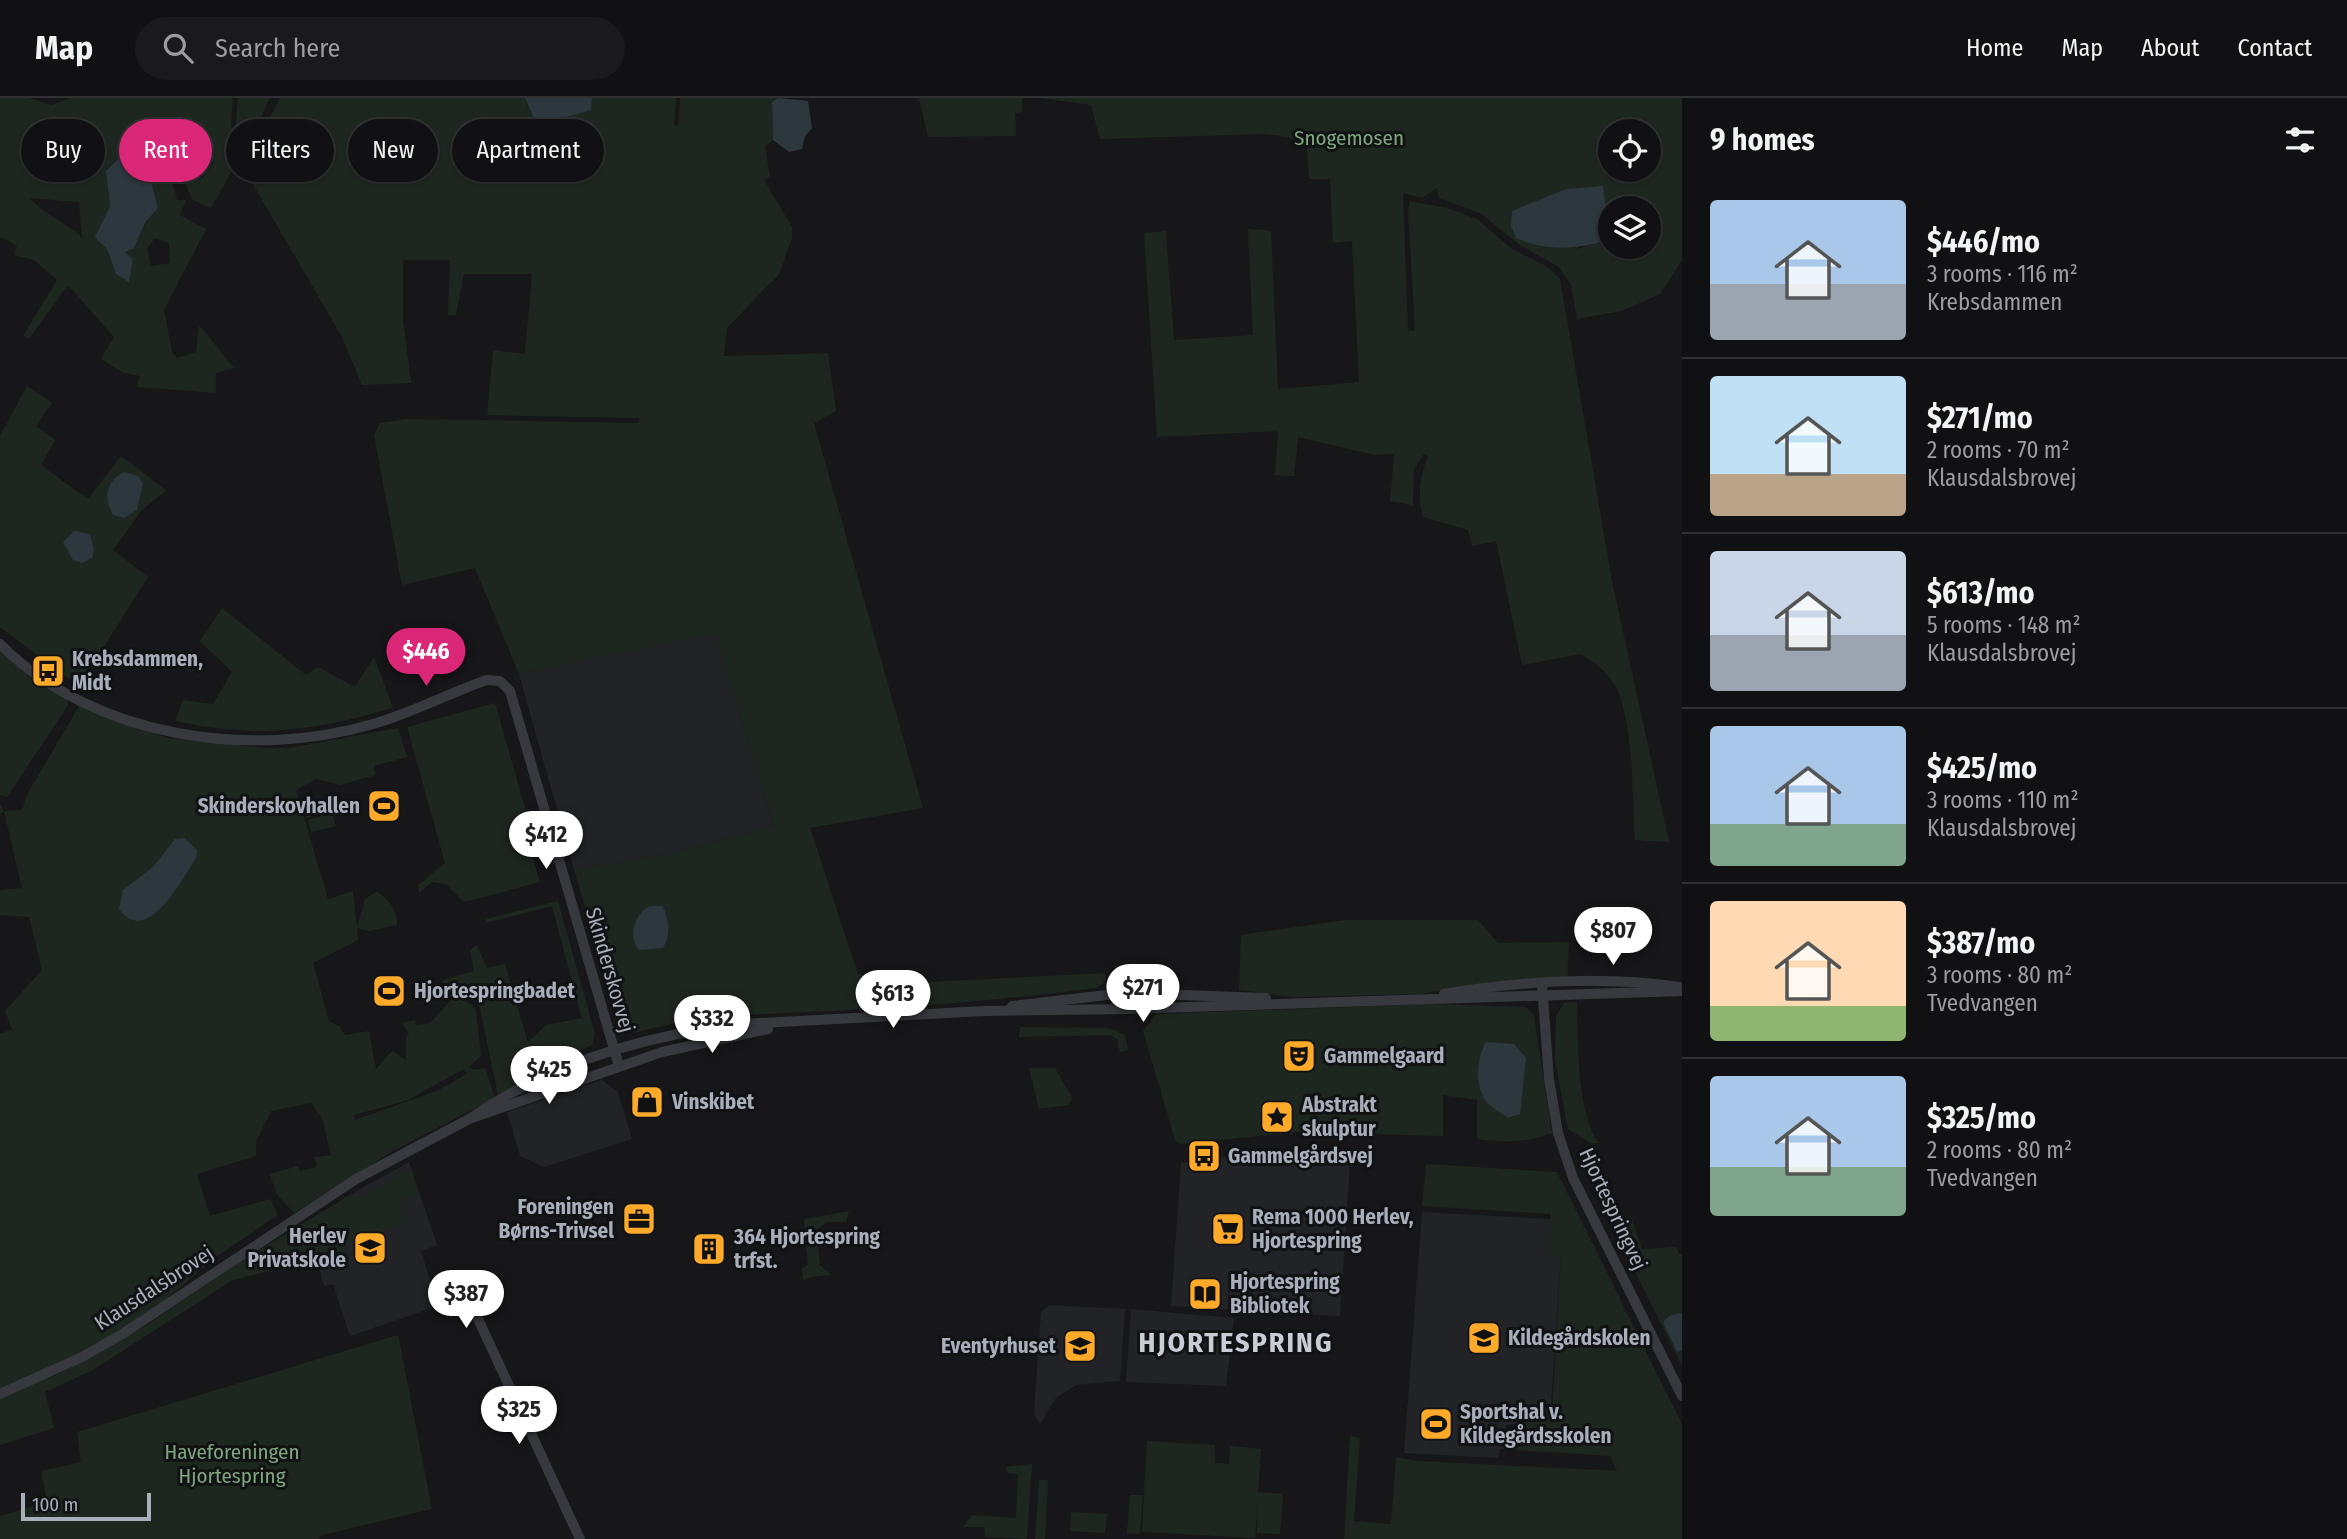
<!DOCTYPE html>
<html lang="en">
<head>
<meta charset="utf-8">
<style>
	body { margin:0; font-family:"Fira Sans Condensed",sans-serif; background:#1a1a1c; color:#f1f3f6; height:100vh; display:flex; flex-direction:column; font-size:26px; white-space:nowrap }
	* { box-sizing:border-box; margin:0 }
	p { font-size:23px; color:#9c9da0 }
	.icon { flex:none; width:38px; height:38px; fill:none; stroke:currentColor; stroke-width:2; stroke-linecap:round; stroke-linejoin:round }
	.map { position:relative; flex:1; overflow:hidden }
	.sheet { display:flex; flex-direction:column; background:#111113; width:665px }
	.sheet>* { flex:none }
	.top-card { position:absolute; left:21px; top:21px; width:665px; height:63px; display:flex; gap:14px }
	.fabs { position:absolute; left:1598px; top:21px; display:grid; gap:14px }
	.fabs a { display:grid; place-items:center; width:63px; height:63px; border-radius:50%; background:#111113; box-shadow:0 2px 5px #0004,0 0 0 2px #303133; font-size:35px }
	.scale { position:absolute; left:21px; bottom:18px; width:130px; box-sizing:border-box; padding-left:7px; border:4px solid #a8aeba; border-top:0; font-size:19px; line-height:24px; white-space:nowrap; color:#a8aeba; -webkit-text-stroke:5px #111214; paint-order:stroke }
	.price { position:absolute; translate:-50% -60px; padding:0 16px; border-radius:24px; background:#fff; color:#222; font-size:23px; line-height:46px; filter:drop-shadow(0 2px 4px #0008) }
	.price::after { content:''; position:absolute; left:50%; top:42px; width:21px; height:16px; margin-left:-10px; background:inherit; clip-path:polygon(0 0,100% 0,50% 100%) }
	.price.selected { background:#db2777; color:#fff }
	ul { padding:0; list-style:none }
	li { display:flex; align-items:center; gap:21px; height:175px; padding:0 28px }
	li+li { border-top:2px solid #303133 }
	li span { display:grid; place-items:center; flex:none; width:196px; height:140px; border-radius:7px; color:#555 }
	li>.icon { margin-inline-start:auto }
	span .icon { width:84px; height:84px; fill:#fffc; stroke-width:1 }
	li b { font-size:30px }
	h2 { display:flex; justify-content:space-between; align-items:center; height:84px; padding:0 28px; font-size:30px }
	.pill { padding:0 24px; border-radius:32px; background:#111113; box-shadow:0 2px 5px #0004,0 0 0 2px #303133; font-size:24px; line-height:63px }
	.pill.selected { background:#db2777; color:#fff }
	header { display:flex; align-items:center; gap:42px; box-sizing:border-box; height:98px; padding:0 35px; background:#111113; border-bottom:2px solid #303133 }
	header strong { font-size:33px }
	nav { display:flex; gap:38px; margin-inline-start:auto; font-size:24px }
	.search { width:490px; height:63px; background:#1a1a1c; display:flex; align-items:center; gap:18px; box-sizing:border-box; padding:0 24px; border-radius:38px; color:#9c9da0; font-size:26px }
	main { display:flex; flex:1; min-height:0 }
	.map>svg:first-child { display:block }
	.built { fill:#222326 }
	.green { fill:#1e271f; fill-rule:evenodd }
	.water { fill:#2c373e }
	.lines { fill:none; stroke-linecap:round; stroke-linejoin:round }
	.tertiary { stroke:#37393e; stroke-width:10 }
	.labels { text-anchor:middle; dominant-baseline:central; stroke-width:6; stroke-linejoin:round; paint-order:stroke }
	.park-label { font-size:21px; fill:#7ea67e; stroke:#111214 }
	.poi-label { font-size:21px; font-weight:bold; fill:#a8aeba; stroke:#111214; text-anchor:start }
	.street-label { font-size:21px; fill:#a8aeba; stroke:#111214 }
	.district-label { font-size:28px; font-weight:bold; letter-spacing:2px; fill:#c9cdd5; stroke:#111214 }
</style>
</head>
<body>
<header>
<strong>Map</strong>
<div class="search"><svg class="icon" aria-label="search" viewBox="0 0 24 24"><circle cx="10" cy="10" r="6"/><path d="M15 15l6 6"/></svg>Search here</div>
<nav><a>Home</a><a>Map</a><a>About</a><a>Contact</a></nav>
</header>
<main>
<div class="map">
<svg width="1682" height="1441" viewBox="0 0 1682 1441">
	<rect width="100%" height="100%" fill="#171719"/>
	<!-- built -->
	<g class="built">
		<polygon points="715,535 774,728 672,755 574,772 519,576"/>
		<polygon points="602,982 618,994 632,1041 544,1069 520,1058 507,1014"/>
		<polygon points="1293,1053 1344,1055 1350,1066 1340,1218 1171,1208 1181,1065 1260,1054"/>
		<polygon points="409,1064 437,1147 421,1153 438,1208 350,1238 333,1186 324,1188 305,1126 353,1095"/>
		<polygon points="1422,1114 1551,1121 1561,1155 1550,1325 1506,1327 1498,1360 1404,1355"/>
		<polygon points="1050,1207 1125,1211 1120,1283 1076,1287 1056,1300 1040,1326 1034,1315 1041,1214"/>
		<polygon points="1131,1211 1234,1220 1226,1288 1126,1284"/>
	</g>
	<!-- green -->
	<g class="green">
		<path d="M0,0h29l22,7 21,-7h161l-2,25 5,41 -25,44 -18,-8 -10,-21 19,-1 12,-15 -29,-18 -27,7 -3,6 7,17 9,2 6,23h9l-6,15 26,14 -42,81 8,42 5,6 19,-6 3,-27 35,43 -18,5 -1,20 -79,-6 4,-11 -16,-3 -23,-14 13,-22 -46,-52 -39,54 -6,-3 34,-56 -23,-20 -20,-5 3,-9 -17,-9zM139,37l19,73 -33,44 8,7 -4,16 -13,-1 -9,-25 -10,-16 13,-27 -4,-35zM30,100l49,4 3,36c-14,-16 -36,-21 -52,-40zM155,140l14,5 1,20 -19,3 -4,-17z"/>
		<polygon points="238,0 270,0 242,58 236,26"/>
		<path d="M280,0h245l3,9 63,3 1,-12h84l-2,28 5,-2 1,-26h98l-6,4 1,38 -8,6 5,31 -6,3 28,47v11l-13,36 -52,54 -3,28 104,-3 8,58 -22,12 109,385 -113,20 48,146 72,8 175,-9v9l-8,6c-82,10 -163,18 -245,22 -72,4 -148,3 -218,23l-14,-14 -46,-149 98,-17 102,-27 -59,-192 -196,40 -44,-106 -73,17 -28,-150 6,-12 27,-4 232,4 1,-5 -153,-3 6,-65 32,4 7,-80h-68l-8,41h-8l2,-55h-47v59l8,64 -49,2 -20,-48 -98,-168z"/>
		<polygon points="919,0 1022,0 1022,14 1015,15 1016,38 928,39"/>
		<path d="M1041,0h641v162l-22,34 -38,17 -45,8 -6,-34 -12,-18 -39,-22 -40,-32 -41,-15 -2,-10 -15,10 -19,-5 5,138 7,-1 -7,-120 2,-9 37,7 30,11 35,30 34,17 14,13 52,302 57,261 -34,-2c-3,-41 -1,-118 -19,-153 -8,-15 -21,-24 -35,-33l-59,11 -26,-124 -24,5 -4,-16 -45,-13c-6,-23 -3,-39 5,-61l-4,-2 -10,15 -1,36 -23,-4 4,-47 -19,1 -77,-18 -4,39 -19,-1 3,-44 -121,6 -13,-204 22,-2 8,109 79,-5 -5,-106 23,2 7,158 81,-7 -7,-141 -19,2 -3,-64h-21l-2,-30 -19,-12 -24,-3 -164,5 -9,-34zM1610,33h38v39h-38zM1602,88l3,25 5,6v-9h38v39h-38v-7l-33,9z"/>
		<polygon points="27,288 52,305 36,328 55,342 41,367 88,401 121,358 166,392 141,413 113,452 148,479 79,588 0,529 0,338"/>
		<path d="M222,510l84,67 12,-8 37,20 19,-30 19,51c-81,23 -135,31 -218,13l8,-21 30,4 19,-32 -32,-31z"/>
		<polygon points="0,552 36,585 68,600 68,607 7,699 0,697"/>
		<polygon points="495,605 527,717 534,716 538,730 526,738 540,784 464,804 446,786 432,784 419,795 418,787 445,765 407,629"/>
		<path d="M79,608l89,32 97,10h25l108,-20 9,29 -33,9 2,9 -36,10 -24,-6 -20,11 32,109 25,-8 4,36 8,-28 11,-7c13,5 21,20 21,33l-28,6 -12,-3 1,12 -45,23 16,58 10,5 6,9 24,-4 7,38 16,-18 14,9v-23l3,-3 -7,-11 13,-3 1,5 14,-2 25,-27 17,9 4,6 5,45 -12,11 5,3 11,-2 10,30 -102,53 -99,62 -18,-20 -6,-19 28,-8 2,5 17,-4 -2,-10 16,-2 -9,-37 -11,-15 -40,8 -15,30v15l-59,18 13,42 60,-17 8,16 -62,42 -72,61 -63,36 -32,25 98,-54 91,-62 115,-70 1,8 58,-31 7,25 -20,7 7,21 -42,11 1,4 -21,7 5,14 -28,9 -6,-10 -84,23 -138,89 -48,22 9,36 -54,17v-411l12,-5 -7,-18 37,-41 -13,-53 -29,-2v-25l22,-2 -18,-77 -4,3v-10l4,7 18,-1 6,-17zM464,971l4,4 -31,18 -82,29 -1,-5 54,-15z"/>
		<polygon points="328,700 331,713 306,720 303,707"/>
		<polygon points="332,715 336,728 311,734 308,722"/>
		<polygon points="558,803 595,936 592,947 498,997 480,910 472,900 444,888 442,882 474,873 470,852 477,847 487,870 505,866 528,944 546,927 582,920 552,808 486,825 486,821"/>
		<polygon points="1345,822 1478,822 1498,845 1569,844 1567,879 1483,886 1419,896 1294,899 1239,892 1241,837"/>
		<path d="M1577,904c1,40 -1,107 21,141h-8l-22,-14 -13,-69 1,-44 8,-13z"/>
		<path d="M1434,906l92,3 8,9 18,117c-26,10 -47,10 -75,6v-39l-34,-5v41l-147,-4 -115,12 -6,-4 -32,-109 13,-17z"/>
		<polygon points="1020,929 1109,930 1125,937 1128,952 1120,954 1117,941 1110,937 1019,939"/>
		<polygon points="1029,970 1055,970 1072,1000 1069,1007 1039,1011"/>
		<polygon points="1426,1066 1557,1074 1682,1326 1682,1441 1344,1441 1350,1338 1360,1340 1354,1423 1391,1426 1396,1359 1417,1363 1617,1373 1610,1358 1499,1351 1519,1327 1552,1313 1561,1157 1549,1159 1551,1116 1422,1108"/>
		<polygon points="849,1113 846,1124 827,1124 816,1132 820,1167 831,1177 811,1179 803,1183 802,1171 808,1166 804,1121"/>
		<polygon points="1631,1118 1642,1151 1676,1149 1679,1156 1682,1156 1682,1268 1611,1125"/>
		<polygon points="398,1237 432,1411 322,1437 319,1441 0,1441 0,1418 47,1404 41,1373 81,1364 77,1334"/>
		<polygon points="1147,1343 1215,1347 1215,1365 1229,1366 1230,1348 1261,1351 1258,1394 1283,1396 1280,1436 1257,1435 1258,1404 1255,1440 1142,1434"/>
		<polygon points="1032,1366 1027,1441 985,1439 984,1429 963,1429 972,1417 1016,1420 1018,1376 1008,1375 1006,1369"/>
		<polygon points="1039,1382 1048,1382 1045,1441 1035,1441"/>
		<polygon points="1130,1397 1143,1397 1140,1436 1127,1435"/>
		<polygon points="1071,1414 1107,1416 1105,1435 1070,1433"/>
	</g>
	<!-- water -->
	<g class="water">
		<polygon points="525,0 592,0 591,12 537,27"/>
		<polygon points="778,0 808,3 812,30 805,38 802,51 789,54 773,42 772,4"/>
		<polygon points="139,37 158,110 145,125 134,150 125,154 133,161 129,184 116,176 107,151 95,139 110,108 106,73 120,59 124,46"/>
		<path d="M1603,88c2,20 7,35 7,54 -32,9 -63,12 -94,-2l-5,-12 1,-15 54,-22z"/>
		<path d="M124,374l14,4 5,8 -6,26 -13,8 -11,-3c-10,-18 -7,-33 11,-43z"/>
		<polygon points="74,433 90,436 94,451 92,460 82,465 73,462 63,444"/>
		<path d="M184,740l13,12 -1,8c-14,21 -49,90 -77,51l4,-19 30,-23 22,-28z"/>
		<path d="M650,808h13c6,14 8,29 0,42l-24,2c-12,-15 -4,-36 11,-44z"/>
		<path d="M1486,944l28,2 12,14 -6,56 -12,4c-6,-5 -18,-11 -22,-17 -12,-17 -9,-43 0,-59z"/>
		<polygon points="1682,1215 1682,1252 1677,1254 1663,1224 1671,1217"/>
	</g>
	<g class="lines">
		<!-- tertiary -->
		<g class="tertiary">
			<path d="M0,546c94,94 250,116 373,80 39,-11 76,-31 114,-44l13,1 10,10 109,375"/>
			<polyline points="1542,886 1549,981 1558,1035 1573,1080 1682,1298"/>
			<path d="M1444,896c76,-13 159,-18 236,-7"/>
			<polyline points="1012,908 1124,895 1266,900"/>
			<path d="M469,1021c80,-55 176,-84 273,-95l242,-13 143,-2 555,-18"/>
			<polyline points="472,1208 580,1441"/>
			<polyline points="0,1296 82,1259 124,1235 356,1081 469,1021 662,954 768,931"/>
		</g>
	</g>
	<!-- icons -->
	<defs>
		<symbol id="bus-square" viewBox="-11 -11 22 22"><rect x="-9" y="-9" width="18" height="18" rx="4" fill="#fdaa2a" stroke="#111214"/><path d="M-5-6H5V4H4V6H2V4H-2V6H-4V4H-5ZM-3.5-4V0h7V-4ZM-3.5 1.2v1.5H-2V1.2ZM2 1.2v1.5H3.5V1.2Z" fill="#111"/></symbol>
		<symbol id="stadium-square" viewBox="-11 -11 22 22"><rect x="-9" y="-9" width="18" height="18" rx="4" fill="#fdaa2a" stroke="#111214"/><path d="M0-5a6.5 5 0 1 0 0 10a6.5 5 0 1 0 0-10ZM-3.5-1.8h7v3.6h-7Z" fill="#111"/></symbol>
		<symbol id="theatre-square" viewBox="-11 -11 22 22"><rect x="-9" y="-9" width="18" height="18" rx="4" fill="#fdaa2a" stroke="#111214"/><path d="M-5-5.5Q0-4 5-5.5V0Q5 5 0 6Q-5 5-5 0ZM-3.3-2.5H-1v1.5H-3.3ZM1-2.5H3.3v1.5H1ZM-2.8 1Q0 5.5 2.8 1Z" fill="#111"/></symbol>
		<symbol id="shop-square" viewBox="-11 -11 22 22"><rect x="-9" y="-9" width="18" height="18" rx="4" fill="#fdaa2a" stroke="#111214"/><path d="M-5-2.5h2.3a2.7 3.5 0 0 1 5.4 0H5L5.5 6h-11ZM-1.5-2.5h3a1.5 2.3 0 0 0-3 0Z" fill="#111"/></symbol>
		<symbol id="sight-square" viewBox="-11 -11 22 22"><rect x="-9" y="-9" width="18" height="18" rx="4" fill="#fdaa2a" stroke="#111214"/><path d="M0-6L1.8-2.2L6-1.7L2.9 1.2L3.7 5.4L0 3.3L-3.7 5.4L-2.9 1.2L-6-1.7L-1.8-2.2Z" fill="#111"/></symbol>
		<symbol id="office-square" viewBox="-11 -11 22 22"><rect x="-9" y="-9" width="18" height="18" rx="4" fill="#fdaa2a" stroke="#111214"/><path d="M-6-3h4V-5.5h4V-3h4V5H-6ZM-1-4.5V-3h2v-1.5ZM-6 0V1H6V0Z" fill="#111"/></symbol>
		<symbol id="supermarket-square" viewBox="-11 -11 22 22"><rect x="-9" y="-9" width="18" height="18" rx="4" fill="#fdaa2a" stroke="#111214"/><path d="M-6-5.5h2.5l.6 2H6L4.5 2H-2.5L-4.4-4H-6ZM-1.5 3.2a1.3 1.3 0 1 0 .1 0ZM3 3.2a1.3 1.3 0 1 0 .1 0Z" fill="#111"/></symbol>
		<symbol id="school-square" viewBox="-11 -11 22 22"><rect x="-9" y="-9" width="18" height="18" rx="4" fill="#fdaa2a" stroke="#111214"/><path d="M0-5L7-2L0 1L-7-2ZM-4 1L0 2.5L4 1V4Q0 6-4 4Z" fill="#111"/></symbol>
		<symbol id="building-square" viewBox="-11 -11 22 22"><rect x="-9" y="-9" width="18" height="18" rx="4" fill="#fdaa2a" stroke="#111214"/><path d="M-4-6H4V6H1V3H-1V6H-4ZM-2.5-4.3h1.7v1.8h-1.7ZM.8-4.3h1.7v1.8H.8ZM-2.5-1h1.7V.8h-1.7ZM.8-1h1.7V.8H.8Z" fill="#111"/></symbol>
		<symbol id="library-square" viewBox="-11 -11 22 22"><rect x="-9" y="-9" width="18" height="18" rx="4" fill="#fdaa2a" stroke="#111214"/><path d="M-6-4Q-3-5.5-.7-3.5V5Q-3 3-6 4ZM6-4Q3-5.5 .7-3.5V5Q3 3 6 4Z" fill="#111"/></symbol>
	</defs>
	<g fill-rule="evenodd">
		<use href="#bus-square" x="29" y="554" width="38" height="38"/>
		<use href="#stadium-square" x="365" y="689" width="38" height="38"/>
		<use href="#stadium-square" x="370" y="874" width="38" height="38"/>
		<use href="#theatre-square" x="1280" y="939" width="38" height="38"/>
		<use href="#shop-square" x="628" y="985" width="38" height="38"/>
		<use href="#sight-square" x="1258" y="1000" width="38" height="38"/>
		<use href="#bus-square" x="1185" y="1039" width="38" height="38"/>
		<use href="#office-square" x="620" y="1102" width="38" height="38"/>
		<use href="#supermarket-square" x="1209" y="1112" width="38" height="38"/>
		<use href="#school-square" x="351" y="1131" width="38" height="38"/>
		<use href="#building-square" x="690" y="1132" width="38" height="38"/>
		<use href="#library-square" x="1186" y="1177" width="38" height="38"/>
		<use href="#school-square" x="1465" y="1221" width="38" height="38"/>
		<use href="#school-square" x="1061" y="1229" width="38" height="38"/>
		<use href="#stadium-square" x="1417" y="1307" width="38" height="38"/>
	</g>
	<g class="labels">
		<!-- park labels -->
		<g class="park-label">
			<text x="1349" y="40">Snogemosen</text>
			<text x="232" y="1354">Haveforeningen<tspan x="232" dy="24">Hjortespring</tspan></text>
		</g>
		<!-- poi labels -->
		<g class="poi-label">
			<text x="72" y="561">Krebsdammen,<tspan x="72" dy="24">Midt</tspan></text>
			<text x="360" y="708" text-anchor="end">Skinderskovhallen</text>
			<text x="414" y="893">Hjortespringbadet</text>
			<text x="1324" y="958">Gammelgaard</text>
			<text x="672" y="1004">Vinskibet</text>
			<text x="1302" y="1007">Abstrakt<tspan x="1302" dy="24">skulptur</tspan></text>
			<text x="1228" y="1058">Gammelgårdsvej</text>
			<text x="614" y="1109" text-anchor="end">Foreningen<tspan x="614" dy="24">Børns-Trivsel</tspan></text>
			<text x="1252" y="1119">Rema 1000 Herlev,<tspan x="1252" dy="24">Hjortespring</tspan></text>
			<text x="346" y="1138" text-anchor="end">Herlev<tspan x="346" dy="24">Privatskole</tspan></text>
			<text x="734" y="1139">364 Hjortespring<tspan x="734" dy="24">trfst.</tspan></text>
			<text x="1230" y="1184">Hjortespring<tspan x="1230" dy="24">Bibliotek</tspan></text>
			<text x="1508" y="1240">Kildegårdskolen</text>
			<text x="1056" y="1248" text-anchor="end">Eventyrhuset</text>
			<text x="1460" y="1314">Sportshal v.<tspan x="1460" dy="24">Kildegårdsskolen</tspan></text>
		</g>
		<!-- street labels -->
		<g class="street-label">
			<text transform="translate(610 872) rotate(74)">Skinderskovvej</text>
			<text transform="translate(1613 1111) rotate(65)">Hjortespringvej</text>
			<text transform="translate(154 1190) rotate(-33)">Klausdalsbrovej</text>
		</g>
		<!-- district labels -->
		<g class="district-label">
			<text x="1236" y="1244">HJORTESPRING</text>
		</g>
	</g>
</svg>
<div class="fabs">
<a><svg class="icon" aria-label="locate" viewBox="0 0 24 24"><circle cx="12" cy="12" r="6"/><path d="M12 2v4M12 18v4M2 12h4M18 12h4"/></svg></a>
<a><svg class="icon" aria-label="layers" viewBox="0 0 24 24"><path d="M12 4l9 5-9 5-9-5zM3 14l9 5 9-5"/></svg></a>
</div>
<div class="scale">100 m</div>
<b class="price selected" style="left:426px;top:590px">$446</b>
<b class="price" style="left:546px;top:773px">$412</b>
<b class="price" style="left:1613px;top:869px">$807</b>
<b class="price" style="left:1143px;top:926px">$271</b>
<b class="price" style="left:893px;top:932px">$613</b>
<b class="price" style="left:712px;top:957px">$332</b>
<b class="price" style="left:549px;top:1008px">$425</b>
<b class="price" style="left:466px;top:1232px">$387</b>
<b class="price" style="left:519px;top:1348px">$325</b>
<div class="top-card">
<a class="pill">Buy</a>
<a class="pill selected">Rent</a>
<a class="pill">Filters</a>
<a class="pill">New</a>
<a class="pill">Apartment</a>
</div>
</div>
<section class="sheet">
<h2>9 homes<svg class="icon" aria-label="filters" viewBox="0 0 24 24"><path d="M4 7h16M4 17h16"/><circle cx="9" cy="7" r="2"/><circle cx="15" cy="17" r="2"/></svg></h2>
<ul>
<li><span style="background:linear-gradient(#a9c7e8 60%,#9aa5b1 0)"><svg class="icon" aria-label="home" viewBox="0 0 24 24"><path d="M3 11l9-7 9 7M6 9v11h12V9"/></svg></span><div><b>$446/mo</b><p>3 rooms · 116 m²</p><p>Krebsdammen</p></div></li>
<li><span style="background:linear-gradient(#bfe0f5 70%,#b9a48a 0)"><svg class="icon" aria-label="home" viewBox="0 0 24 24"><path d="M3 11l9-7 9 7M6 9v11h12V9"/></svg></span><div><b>$271/mo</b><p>2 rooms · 70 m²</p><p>Klausdalsbrovej</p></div></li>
<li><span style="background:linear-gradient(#c9d6e8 60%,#9aa5b1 0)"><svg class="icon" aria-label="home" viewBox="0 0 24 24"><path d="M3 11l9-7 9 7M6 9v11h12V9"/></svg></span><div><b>$613/mo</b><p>5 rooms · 148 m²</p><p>Klausdalsbrovej</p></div></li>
<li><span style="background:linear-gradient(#a9c7e8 70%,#7fa58c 0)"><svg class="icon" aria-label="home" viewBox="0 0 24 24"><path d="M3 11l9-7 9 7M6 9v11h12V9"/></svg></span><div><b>$425/mo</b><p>3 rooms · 110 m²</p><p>Klausdalsbrovej</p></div></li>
<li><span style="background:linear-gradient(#ffd9b3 75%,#8fb573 0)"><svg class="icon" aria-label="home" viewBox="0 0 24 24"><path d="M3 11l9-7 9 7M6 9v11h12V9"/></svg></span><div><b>$387/mo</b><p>3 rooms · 80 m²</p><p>Tvedvangen</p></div></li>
<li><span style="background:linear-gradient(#a9c7e8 65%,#7fa58c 0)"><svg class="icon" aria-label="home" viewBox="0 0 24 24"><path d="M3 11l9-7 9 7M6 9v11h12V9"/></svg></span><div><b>$325/mo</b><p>2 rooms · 80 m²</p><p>Tvedvangen</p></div></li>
</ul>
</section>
</main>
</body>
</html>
